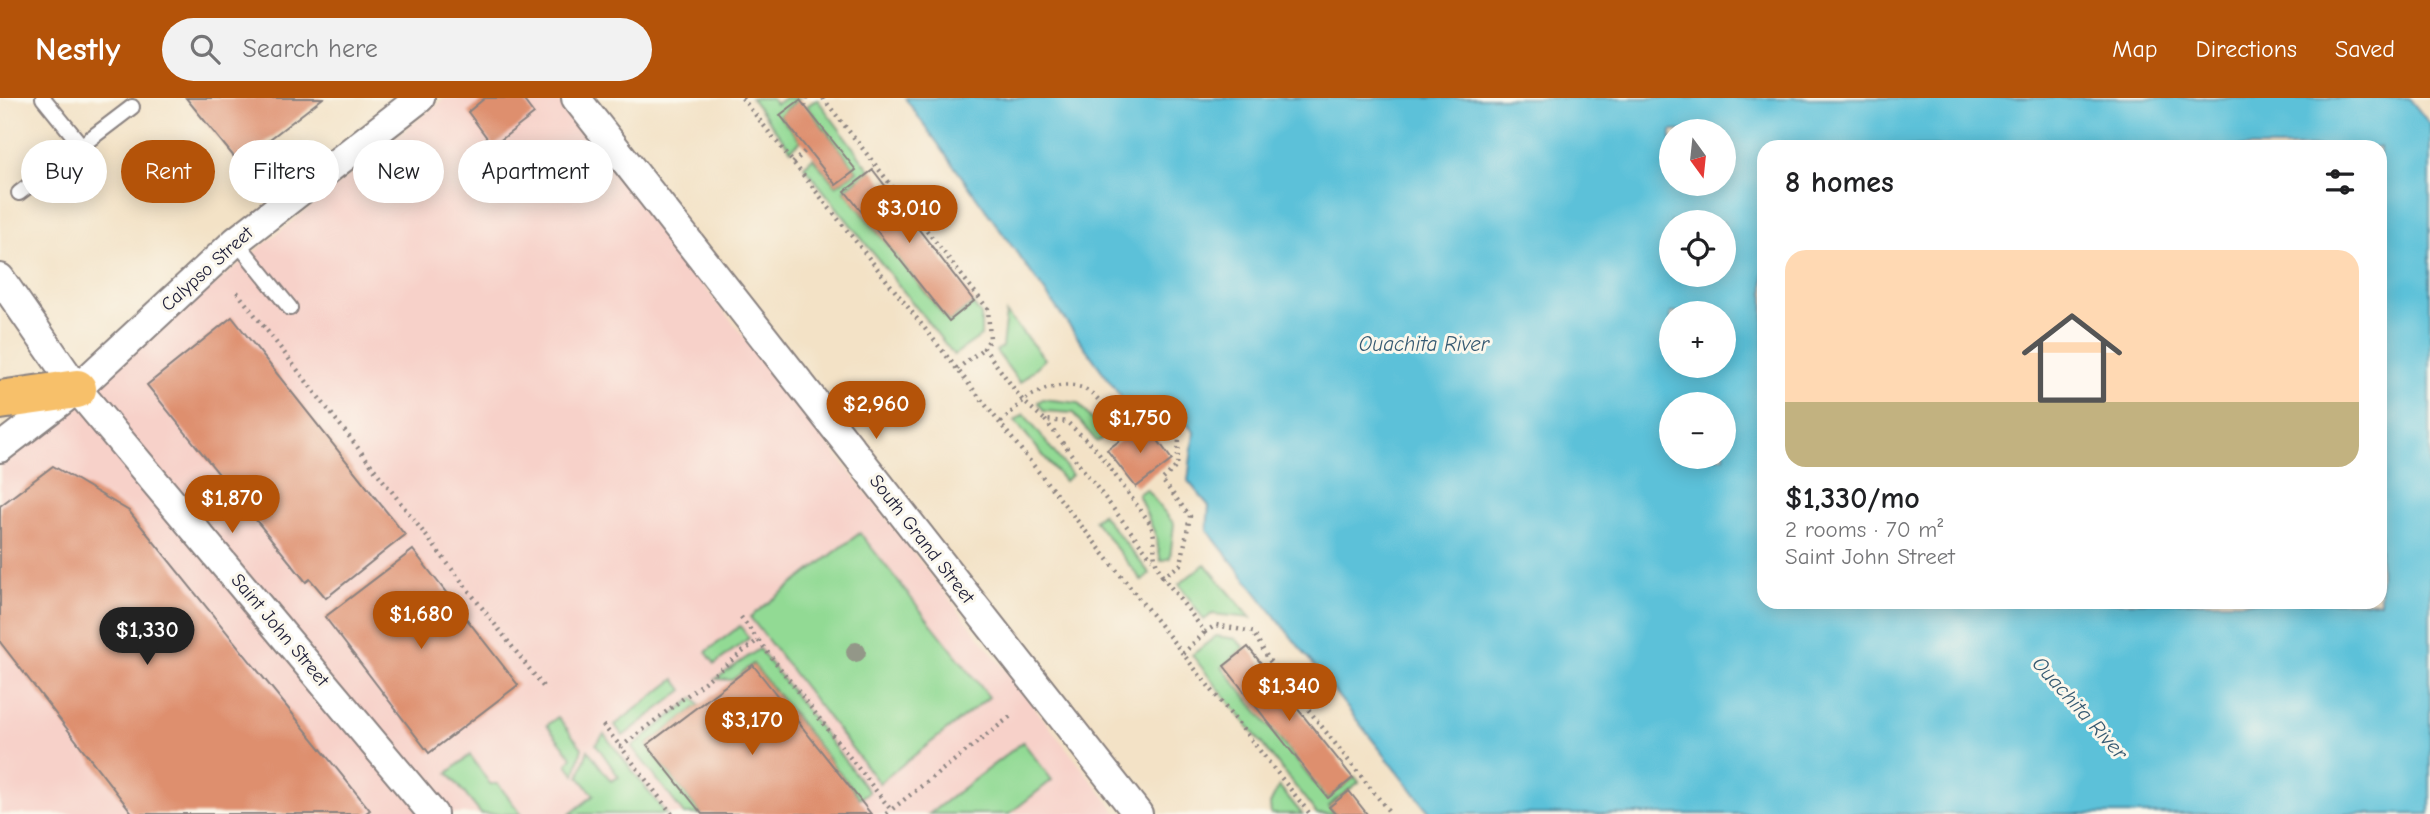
<!DOCTYPE html>
<html lang="en">
<head>
<meta charset="utf-8">
<style>
	body { margin:0; font-family:"Comic Neue",sans-serif; background:#f2f2f2; color:#202124; height:100vh; display:flex; flex-direction:column; font-size:26px; white-space:nowrap }
	* { box-sizing:border-box; margin:0 }
	p { font-size:23px; color:#757577 }
	.icon { flex:none; width:38px; height:38px; fill:none; stroke:currentColor; stroke-width:2; stroke-linecap:round; stroke-linejoin:round }
	.map { position:relative; flex:1; overflow:hidden }
	.details { position:absolute; left:1757px; top:42px; width:630px; height:469px; display:flex; flex-direction:column; background:#fff; border-radius:21px; box-shadow:0 4px 18px #0003 }
	.details>* { flex:none }
	.guide { position:absolute; left:21px; top:42px; width:665px; height:63px; display:flex; gap:14px }
	.needle { width:46px; rotate:165deg }
	.controls { position:absolute; left:1659px; top:21px; display:grid; gap:14px }
	.controls a { display:grid; place-items:center; width:77px; height:77px; border-radius:50%; background:#fff; box-shadow:0 4px 18px #0003; font-size:35px }
	.price { position:absolute; translate:-50% -60px; padding:0 16px; border-radius:24px; background:#b45309; color:#fff; font-size:23px; line-height:46px; filter:drop-shadow(0 2px 4px #0008) }
	.price::after { content:''; position:absolute; left:50%; top:42px; width:21px; height:16px; margin-left:-10px; background:inherit; clip-path:polygon(0 0,100% 0,50% 100%) }
	.price.selected { background:#222; color:#fff }
	ul { padding:0; list-style:none }
	li { display:grid; align-content:center; gap:14px; height:371px; padding:0 28px }
	li span { display:grid; place-items:center; height:217px; border-radius:21px; color:#555 }
	li>.icon { margin-inline-start:auto }
	span .icon { width:126px; height:126px; fill:#fffc; stroke-width:1 }
	li b { font-size:30px }
	h2 { display:flex; justify-content:space-between; align-items:center; height:84px; padding:0 28px; font-size:30px }
	.chip { padding:0 24px; border-radius:32px; background:#fff; box-shadow:0 4px 18px #0003; font-size:24px; line-height:63px }
	.chip.selected { background:#b45309; color:#fff }
	header { display:flex; align-items:center; gap:42px; box-sizing:border-box; height:98px; padding:0 35px; background:#b45309; color:#fff }
	header strong { font-size:33px }
	nav { display:flex; gap:38px; margin-inline-start:auto; font-size:24px }
	.search { width:490px; height:63px; background:#f2f2f2; display:flex; align-items:center; gap:18px; box-sizing:border-box; padding:0 24px; border-radius:38px; color:#757577; font-size:26px }
	.map>svg:first-child { display:block }
	.built { fill:#f7d1c9 }
	.green { fill:#92da94; stroke:#5a7e68; stroke-width:2 }
	.water { fill:#5bc1d9; stroke:#3e728a; stroke-width:2; fill-rule:evenodd }
	.building { fill:#de8f6e }
	.lines { fill:none; stroke-linecap:round; stroke-linejoin:round }
	.lane-casing { stroke:#8a8280; stroke-width:18 }
	.street-casing { stroke:#8a8280; stroke-width:32 }
	.highway-casing { stroke:#8a8280; stroke-width:42 }
	.path { stroke:#8a8280; stroke-width:4.5; stroke-dasharray:2 5; stroke-linecap:butt }
	.lane { stroke:#fff; stroke-width:14 }
	.street { stroke:#fff; stroke-width:28 }
	.highway { stroke:#f7c06b; stroke-width:38 }
	.tree { fill:#939788 }
	.labels { text-anchor:middle; dominant-baseline:central; stroke-width:6; stroke-linejoin:round; paint-order:stroke }
	.street-label { font-size:19px; fill:#22223b; stroke:#fbf7ec }
	.water-label { font-size:21px; font-style:italic; fill:#365a72; stroke:#fbf7ec }
</style>
</head>
<body>
<header>
<strong>Nestly</strong>
<div class="search"><svg class="icon" aria-label="search" viewBox="0 0 24 24"><circle cx="10" cy="10" r="6"/><path d="M15 15l6 6"/></svg>Search here</div>
<nav><a>Map</a><a>Directions</a><a>Saved</a></nav>
</header>
<div class="map">
<svg width="2430" height="716" viewBox="0 0 2430 716">
	<rect width="100%" height="100%" fill="#fbf7ec"/>
	<filter id="ink" filterUnits="userSpaceOnUse"><feTurbulence type="fractalNoise" baseFrequency=".0143" numOctaves="2"/><feDisplacementMap in="SourceGraphic" scale="14" xChannelSelector="R" yChannelSelector="G"/><feConvolveMatrix kernelMatrix="1 2 1 2 8 2 1 2 1" color-interpolation-filters="sRGB"/></filter>
	<filter id="wash" filterUnits="userSpaceOnUse"><feTurbulence type="fractalNoise" baseFrequency=".00686" numOctaves="4" result="noise"/><feDisplacementMap in="SourceGraphic" scale="28" xChannelSelector="R" yChannelSelector="G"/><feGaussianBlur stdDeviation="1.57" result="paint"/><feColorMatrix in="noise" values="0 0 0 0 0 0 0 0 0 0 0 0 0 0 0 0 0 1.4 0 .05"/><feComposite in="paint" operator="in"/></filter>
	<g filter="url(#wash)">
		<rect width="100%" height="100%" fill="#f3e2c6"/>
		<!-- built -->
		<polygon class="built" points="445,0 557,0 1118,716 0,716 0,359"/>
		<!-- green -->
		<g class="green">
			<polygon points="751,0 771,0 776,6 785,0 799,0 779,18 801,43 791,52"/>
			<polygon points="817,1 870,72 844,92 949,224 973,206 981,217 981,238 954,257 804,68 813,60 836,88 857,73 807,8"/>
			<polygon points="1006,215 1045,261 1020,285 996,253 1002,249"/>
			<polygon points="1043,301 1078,305 1105,338 1097,344 1073,315 1044,313 1038,304"/>
			<polygon points="1024,316 1072,377 1064,383 1015,323"/>
			<polygon points="1146,391 1174,426 1170,460 1161,463 1155,436 1138,396"/>
			<polygon points="1102,416 1150,476 1142,483 1094,422"/>
			<polygon points="860,435 989,599 879,685 750,519"/>
			<polygon points="1205,466 1251,520 1212,516 1204,522 1179,486"/>
			<polygon points="740,528 749,540 715,566 706,554"/>
			<polygon points="1216,538 1236,541 1244,550 1222,569 1327,701 1355,679 1359,684 1328,708 1334,716 1317,716 1192,557"/>
			<polygon points="759,551 869,694 860,700 753,566 732,582 716,581"/>
			<polygon points="675,581 683,592 623,638 615,627"/>
			<polygon points="694,600 699,607 647,647 701,716 684,716 632,649"/>
			<polygon points="558,619 582,650 575,677 567,666 572,659 547,627"/>
			<polygon points="604,636 666,716 570,716 594,697 579,679 588,652 611,683 619,679 596,646"/>
			<polygon points="1023,644 1052,682 1009,716 929,716"/>
			<polygon points="470,657 490,686 498,686 521,716 481,716 448,675"/>
			<polygon points="1279,688 1302,716 1271,716 1270,706"/>
		</g>
		<!-- water -->
		<path class="water" d="M905,0h1504l21,26v690h-999l-224,-284 2,-24 -21,-25 6,-49 -25,-28 -46,-4zM1671,33h53v53h-53zM1764,49h616v455h-616zM1671,124h53v53h-53zM1671,215h53v53h-53zM1671,306h53v53h-53z"/>
		<g id="blocks">
			<!-- building -->
			<g class="building">
				<polygon points="186,0 323,0 239,65"/>
				<polygon points="485,0 522,0 534,16 493,48 468,14"/>
				<polygon points="800,2 856,72 836,87 780,17"/>
				<polygon points="873,72 974,203 949,223 845,93"/>
				<polygon points="232,219 405,437 326,500 310,481 306,484 147,287"/>
				<polygon points="1145,324 1172,362 1136,389 1107,352"/>
				<polygon points="53,368 129,413 370,712 365,716 133,716 0,544 0,408"/>
				<polygon points="413,452 518,587 429,655 325,519"/>
				<polygon points="1248,549 1353,680 1328,700 1224,568"/>
				<polygon points="753,567 871,716 702,716 647,647"/>
				<polygon points="1349,693 1367,716 1335,716 1329,709"/>
			</g>
		</g>
	</g>
	<g filter="url(#ink)">
		<use href="#blocks" fill-opacity="0" stroke="#8a8280" stroke-width="2"/>
		<g class="lines">
			<defs>
				<g id="lane">
					<polyline points="43,0 81,47"/>
					<polyline points="19,95 132,9"/>
					<polyline points="236,143 290,210"/>
				</g>
				<g id="street">
					<polyline points="576,0 1138,716"/>
					<polyline points="0,180 77,291 433,716"/>
					<polyline points="0,350 77,291 236,143 420,0"/>
				</g>
				<polyline id="highway" points="0,302 77,291"/>
			</defs>
			<!-- lane casing -->
			<use href="#lane" class="lane-casing"/>
			<!-- street casing -->
			<use href="#street" class="street-casing"/>
			<!-- highway casing -->
			<use href="#highway" class="highway-casing"/>
			<!-- path -->
			<g class="path">
				<polyline points="742,0 1310,716"/>
				<path d="M823,0l165,211 2,30 -6,9 39,53c17,-13 48,-23 68,-8 10,7 18,21 26,30l16,-11 29,3 17,25 -2,26 -15,14 28,36 -9,48 -18,13 42,55 11,-7 37,7 16,28 122,154"/>
				<polyline points="805,8 807,0"/>
				<polyline points="793,65 807,51"/>
				<polyline points="237,194 545,591"/>
				<polyline points="957,271 984,250"/>
				<polyline points="1045,322 1152,461"/>
				<path d="M1001,324l22,-21 22,19 22,2 29,27 54,74c10,23 -3,28 13,54"/>
				<polyline points="741,519 758,542"/>
				<polyline points="1183,556 1205,534"/>
				<polyline points="603,627 621,649"/>
				<polyline points="672,716 621,649 758,542 891,712 1011,618"/>
				<polyline points="886,716 891,712"/>
			</g>
			<!-- lane -->
			<use href="#lane" class="lane"/>
			<!-- street -->
			<use href="#street" class="street"/>
			<!-- highway -->
			<use href="#highway" class="highway"/>
		</g>
		<!-- trees -->
		<circle class="tree" cx="856" cy="554" r="10"/>
	</g>
	<g class="labels">
		<!-- street labels -->
		<g class="street-label">
			<text transform="translate(207 171) rotate(-42)">Calypso Street</text>
			<text transform="translate(922 441) rotate(52)">South Grand Street</text>
			<text transform="translate(280 532) rotate(50)">Saint John Street</text>
		</g>
		<!-- water labels -->
		<g class="water-label">
			<text x="1424" y="246">Ouachita River</text>
			<text transform="translate(2080 610) rotate(48)">Ouachita River</text>
		</g>
	</g>
</svg>
<div class="controls">
<a><svg class="needle" viewBox="-14 -14 28 28"><path d="M0-13l5 13h-10z" fill="#e53935"/><path d="M0 13l5-13h-10z" fill="#757577"/></svg></a>
<a><svg class="icon" aria-label="locate" viewBox="0 0 24 24"><circle cx="12" cy="12" r="6"/><path d="M12 2v4M12 18v4M2 12h4M18 12h4"/></svg></a>
<a>+</a>
<a>−</a>
</div>
<b class="price" style="left:909px;top:147px">$3,010</b>
<b class="price" style="left:876px;top:343px">$2,960</b>
<b class="price" style="left:1140px;top:357px">$1,750</b>
<b class="price" style="left:232px;top:437px">$1,870</b>
<b class="price" style="left:421px;top:553px">$1,680</b>
<b class="price selected" style="left:147px;top:569px">$1,330</b>
<b class="price" style="left:1289px;top:625px">$1,340</b>
<b class="price" style="left:752px;top:659px">$3,170</b>
<div class="guide">
<a class="chip">Buy</a>
<a class="chip selected">Rent</a>
<a class="chip">Filters</a>
<a class="chip">New</a>
<a class="chip">Apartment</a>
</div>
<section class="details">
<h2>8 homes<svg class="icon" aria-label="filters" viewBox="0 0 24 24"><path d="M4 7h16M4 17h16"/><circle cx="9" cy="7" r="2"/><circle cx="15" cy="17" r="2"/></svg></h2>
<ul>
<li><span style="background:linear-gradient(#ffd9b3 70%,#c2b280 0)"><svg class="icon" aria-label="home" viewBox="0 0 24 24"><path d="M3 11l9-7 9 7M6 9v11h12V9"/></svg></span><div><b>$1,330/mo</b><p>2 rooms · 70 m²</p><p>Saint John Street</p></div></li>
</ul>
</section>
</div>
</body>
</html>
